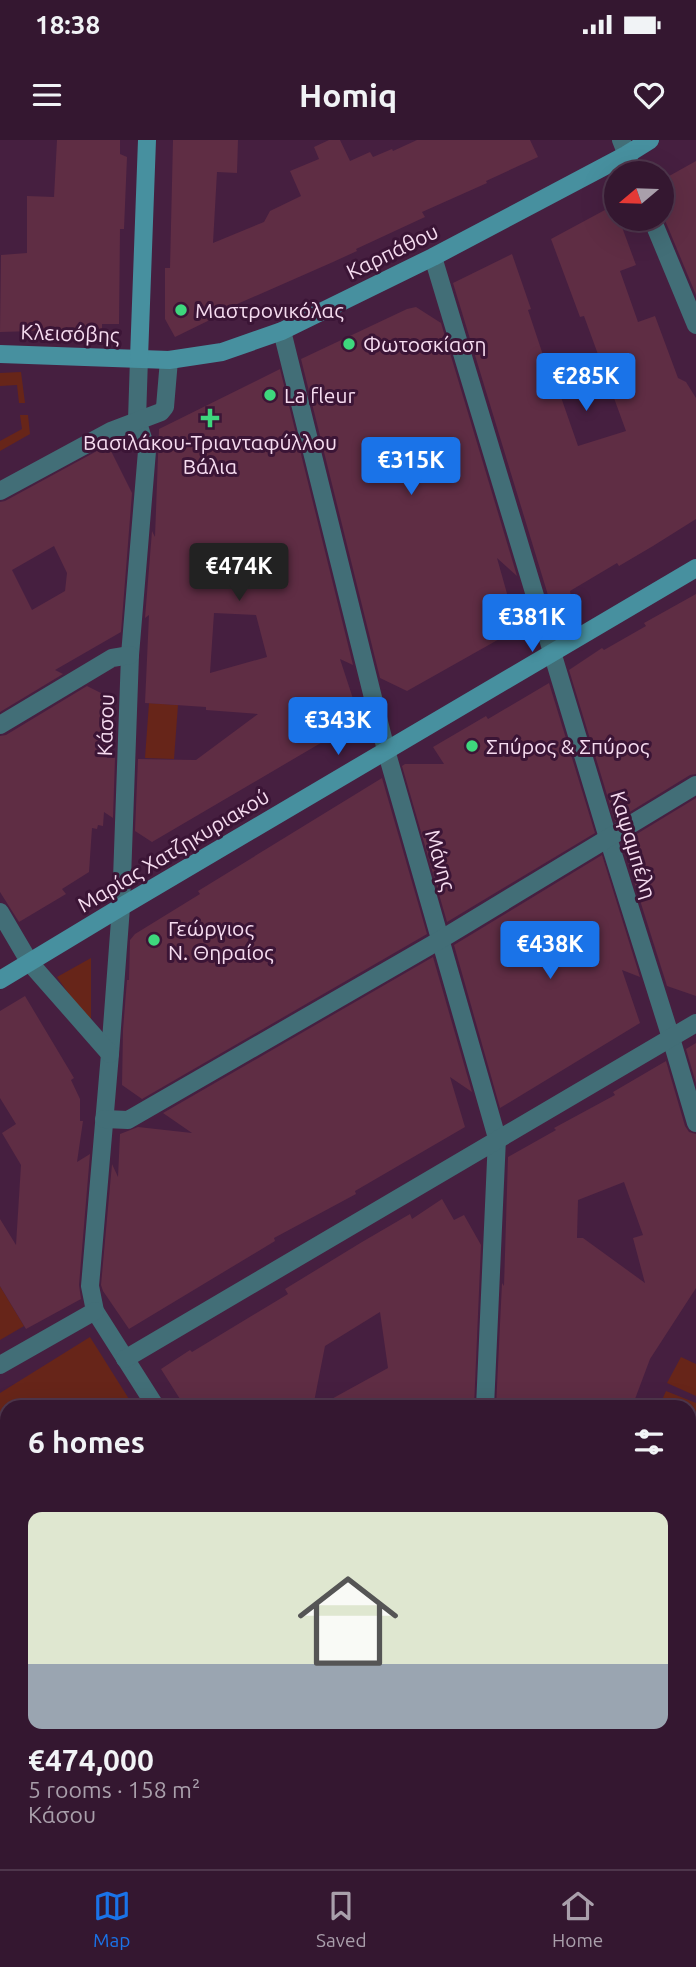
<!DOCTYPE html>
<html lang="en">
<head>
<meta charset="utf-8">
<style>
	body { margin:0; font-family:Ubuntu,sans-serif; background:#3c2038; color:#f1f3f6; height:100vh; display:flex; flex-direction:column; font-size:26px; white-space:nowrap }
	* { box-sizing:border-box; margin:0 }
	p { font-size:23px; color:#a99fab }
	.icon { flex:none; width:38px; height:38px; fill:none; stroke:currentColor; stroke-width:2; stroke-linecap:round; stroke-linejoin:round }
	.map { position:relative; flex:1; overflow:hidden }
	.sheet { position:absolute; left:0px; top:1260px; width:696px; height:469px; display:flex; flex-direction:column; background:#341730; border-radius:21px 21px 0 0; box-shadow:0 7px 28px #0002,0 0 0 2px #4e364c }
	.sheet>* { flex:none }
	.needle { width:46px; rotate:251deg }
	.controls { position:absolute; left:604px; top:21px; display:grid; gap:14px }
	.controls a { display:grid; place-items:center; width:70px; height:70px; border-radius:50%; background:#341730; box-shadow:0 7px 28px #0002,0 0 0 2px #4e364c; font-size:35px }
	.price { position:absolute; translate:-50% -60px; padding:0 16px; border-radius:7px; background:#1a73e8; color:#fff; font-size:23px; line-height:46px; filter:drop-shadow(0 2px 4px #0008) }
	.price::after { content:''; position:absolute; left:50%; top:42px; width:21px; height:16px; margin-left:-10px; background:inherit; clip-path:polygon(0 0,100% 0,50% 100%) }
	.price.active { background:#222; color:#fff }
	ul { padding:0; list-style:none }
	li { display:grid; align-content:center; gap:14px; height:371px; padding:0 28px }
	li span { display:grid; place-items:center; height:217px; border-radius:14px; color:#555 }
	li>.icon { margin-inline-start:auto }
	span .icon { width:126px; height:126px; fill:#fffc; stroke-width:1 }
	li b { font-size:30px }
	h2 { display:flex; justify-content:space-between; align-items:center; height:84px; padding:0 28px; font-size:30px }
	.status { display:flex; justify-content:space-between; align-items:center; height:49px; padding:0 35px; background:#341730; direction:ltr }
	.status svg { height:19px; fill:currentColor }
	header { display:flex; justify-content:space-between; align-items:center; height:91px; padding:0 28px; background:#341730; font-size:32px; font-weight:700 }
	.dock { display:flex; justify-content:space-around; align-items:center; height:98px; border-top:2px solid #4e364c; background:#341730; font-size:19px; color:#a99fab }
	.dock a { display:grid; justify-items:center; gap:4px }
	.dock .active { color:#1a73e8 }
	.map>svg:first-child { display:block }
	.green { fill:#672519 }
	.building { fill:#5f2d44; fill-rule:evenodd }
	.lines { fill:none; stroke-linecap:round; stroke-linejoin:round }
	.street { stroke:#426e77; stroke-width:18 }
	.secondary { stroke:#47909f; stroke-width:18 }
	.poi-dot { fill:#3ed77d; stroke:#3b1536; stroke-width:2.5 }
	.labels { text-anchor:middle; dominant-baseline:central; stroke-width:6; stroke-linejoin:round; paint-order:stroke }
	.street-label { font-size:21px; fill:#f6dcf0; stroke:#3b1536 }
	.poi-label { font-size:21px; fill:#f6dcf0; stroke:#3b1536; text-anchor:start }
</style>
</head>
<body>
<div class="status"><b>18:38</b><svg viewBox="0 0 49 12"><path d="M0 12V9h3v3zM5 12V6h3v6zM10 12V3h3v9zM15 12V0h3v12zM26 1h20v11H26zM47 4h2v5h-2z"/></svg></div>
<header><svg class="icon" aria-label="menu" viewBox="0 0 24 24"><path d="M4 6h16M4 12h16M4 18h16"/></svg>Homiq<svg class="icon" aria-label="heart" viewBox="0 0 24 24"><path d="M12 20l-8-8c-3-5 5-10 8-4 3-6 11-1 8 4z"/></svg></header>
<div class="map">
<svg width="696" height="1729" viewBox="0 0 696 1729">
	<rect width="100%" height="100%" fill="#461f40"/>
	<!-- green -->
	<g class="green">
		<polygon points="21,232 25,263 19,263 17,245 0,246 0,233"/>
		<polygon points="20,275 28,275 30,294 0,311 0,301 22,289"/>
		<polygon points="149,563 178,565 174,619 145,618"/>
		<polygon points="91,818 91,886 57,837"/>
		<polygon points="0,1146 24,1186 0,1200"/>
		<polygon points="90,1197 134,1267 7,1267 7,1308 0,1297 0,1253"/>
		<polygon points="681,1217 696,1224 696,1256 667,1243"/>
		<polygon points="666,1251 696,1263 696,1286 690,1284 690,1267 659,1267"/>
	</g>
	<!-- building -->
	<g class="building">
		<polygon points="57,0 120,0 120,14 127,17 124,89 120,89 119,184 102,184 102,189 0,192 1,115 27,113 27,56 54,57"/>
		<polygon points="173,0 238,0 237,33 217,32 213,103 264,82 270,71 301,56 290,31 319,19 314,7 329,0 340,0 350,21 370,12 373,17 392,9 393,11 417,0 530,0 538,17 486,41 487,43 422,72 425,77 356,109 357,111 333,122 219,172 218,176 175,197 165,179 165,128 170,128"/>
		<polygon points="696,21 696,155 662,73 662,40"/>
		<polygon points="616,64 616,79 619,79 636,125 620,131 638,182 655,176 678,238 686,242 696,258 696,379 653,406 619,426 617,423 570,451 571,457 551,465 453,143 512,114 531,169 528,170 544,218 547,217 578,306 626,291 584,176 580,177 551,99"/>
		<polygon points="416,167 441,183 517,436 497,418 517,489 407,551 380,538 301,219 407,169"/>
		<path d="M280,229l73,296 -13,-6 20,61 -208,122 -17,-11 3,-72 58,1 62,-46 -52,-4v-3l-61,-4 4,-88 -4,3 7,-87 3,6 4,-108zM214,473l42,2 11,42 -57,16z"/>
		<path d="M108,305l24,48 -11,139 -66,38 8,4 -63,38v-210l5,-1zM54,406l13,27 -2,18 -33,19 -20,-40z"/>
		<polygon points="696,454 696,634 690,635 615,681 569,530 602,508 604,510 646,486 644,483"/>
		<polygon points="549,543 595,693 447,782 402,626 405,624 444,624 433,607 486,576 488,579"/>
		<polygon points="87,546 111,558 107,618 115,618 113,678 104,672 103,686 98,685 97,689 92,688 89,732 62,749 66,754 19,782 0,752 0,596 6,595"/>
		<polygon points="382,638 427,794 142,959 122,945 123,890 127,840 129,840 130,800 135,794 200,754 198,751"/>
		<polygon points="696,658 696,856 667,846 622,703"/>
		<polygon points="602,715 640,837 622,830 640,883 500,968 454,805"/>
		<polygon points="433,817 472,952 450,937 465,987 355,1051 356,1054 274,1098 275,1101 129,1189 103,1151 101,1145 112,1024 118,1037 120,994 138,987 192,993 163,973"/>
		<polygon points="25,856 74,938 71,940 80,959 80,981 83,981 77,1022 90,1014 79,1145 81,1159 26,1189 0,1146 0,1079 16,1105 21,1025 2,993 16,984 0,958 0,871"/>
		<polygon points="696,903 696,943 686,909"/>
		<path d="M666,921l19,65 4,6 7,2v154l-46,71 -18,48 -12,-6 -2,6h-122l6,-124 2,3 4,-129 48,-27 -2,-2 61,-33 -2,-3zM624,1042l19,53 -10,3 12,45 -62,-45h-6l1,-38z"/>
		<polygon points="442,1059 454,1080 464,1075 481,1105 474,1267 317,1267 388,1228 380,1172 325,1206 313,1267 185,1267 161,1229 190,1210 192,1212 288,1154 285,1149 362,1102 410,1074 412,1079"/>
	</g>
	<g class="lines">
		<!-- street -->
		<g class="street">
			<polyline points="621,0 634,33"/>
			<polyline points="652,79 696,185"/>
			<polyline points="433,117 608,698 671,898 696,983"/>
			<polyline points="282,191 386,610 497,998 485,1267"/>
			<polyline points="139,218 137,280 147,311 130,515 121,767 110,914 90,1146 95,1171 156,1267"/>
			<polyline points="0,351 111,291 161,272 165,267 169,220"/>
			<polyline points="0,585 112,518 130,515"/>
			<polyline points="0,772 30,823 110,914"/>
			<polyline points="104,979 128,980 440,800 696,645"/>
			<polyline points="125,1219 696,883"/>
			<polyline points="0,1225 95,1171"/>
			<polyline points="0,1376 7,1371"/>
			<polyline points="690,1394 696,1393"/>
			<polyline points="0,1545 7,1540"/>
			<polyline points="690,1587 696,1583"/>
			<polyline points="0,1677 7,1688"/>
			<polyline points="669,1722 676,1729"/>
			<polyline points="12,1729 23,1722"/>
			<polyline points="48,1729 60,1722"/>
			<polyline points="447,1729 459,1722"/>
		</g>
		<!-- secondary -->
		<g class="secondary">
			<polyline points="0,214 169,220 222,212 282,191 433,117 626,15 650,0"/>
			<polyline points="139,218 147,0"/>
			<polyline points="0,840 121,767 696,428"/>
		</g>
	</g>
	<!-- markers -->
	<g class="poi-dot">
		<circle cx="181" cy="170" r="7"/>
		<circle cx="349" cy="204" r="7"/>
		<circle cx="270" cy="255" r="7"/>
		<path d="M206.5 267.5h7v7h7v7h-7v7h-7v-7h-7v-7h7z"/>
		<circle cx="472" cy="606" r="7"/>
		<circle cx="154" cy="800" r="7"/>
	</g>
	<g class="labels">
		<!-- street labels -->
		<g class="street-label">
			<text transform="translate(392 111) rotate(-26)">Καρπάθου</text>
			<text transform="translate(70 193) rotate(2)">Κλεισόβης</text>
			<text transform="translate(105 585) rotate(-88)">Κάσου</text>
			<text transform="translate(634 705) rotate(73)">Καψαμπέλη</text>
			<text transform="translate(173 710) rotate(-31)">Μαρίας Χατζηκυριακού</text>
			<text transform="translate(441 720) rotate(74)">Μάνης</text>
		</g>
		<!-- poi labels -->
		<g class="poi-label">
			<text x="195" y="170">Μαστρονικόλας</text>
			<text x="363" y="204">Φωτοσκίαση</text>
			<text x="284" y="255">La fleur</text>
			<text x="210" y="302" text-anchor="middle">Βασιλάκου-Τριανταφύλλου<tspan x="210" dy="24">Βάλια</tspan></text>
			<text x="486" y="606">Σπύρος &amp; Σπύρος</text>
			<text x="168" y="788">Γεώργιος<tspan x="168" dy="24">Ν. Θηραίος</tspan></text>
		</g>
	</g>
</svg>
<div class="controls">
<a><svg class="needle" viewBox="-14 -14 28 28"><path d="M0-13l5 13h-10z" fill="#e53935"/><path d="M0 13l5-13h-10z" fill="#a99fab"/></svg></a>
</div>
<b class="price" style="left:586px;top:273px">€285K</b>
<b class="price" style="left:411px;top:357px">€315K</b>
<b class="price active" style="left:239px;top:463px">€474K</b>
<b class="price" style="left:532px;top:514px">€381K</b>
<b class="price" style="left:338px;top:617px">€343K</b>
<b class="price" style="left:550px;top:841px">€438K</b>
<section class="sheet">
<h2>6 homes<svg class="icon" aria-label="filters" viewBox="0 0 24 24"><path d="M4 7h16M4 17h16"/><circle cx="9" cy="7" r="2"/><circle cx="15" cy="17" r="2"/></svg></h2>
<ul>
<li><span style="background:linear-gradient(#dfe7d0 70%,#9aa5b1 0)"><svg class="icon" aria-label="home" viewBox="0 0 24 24"><path d="M3 11l9-7 9 7M6 9v11h12V9"/></svg></span><div><b>€474,000</b><p>5 rooms · 158 m²</p><p>Κάσου</p></div></li>
</ul>
</section>
</div>
<nav class="dock">
<a class="active"><svg class="icon" aria-label="map" viewBox="0 0 24 24"><path d="M3 6l6-2 6 2 6-2v14l-6 2-6-2-6 2zM9 4v14M15 6v14"/></svg>Map</a>
<a><svg class="icon" aria-label="saved" viewBox="0 0 24 24"><path d="M7 4h10v16l-5-4-5 4z"/></svg>Saved</a>
<a><svg class="icon" aria-label="home" viewBox="0 0 24 24"><path d="M3 11l9-7 9 7M6 9v11h12V9"/></svg>Home</a>
</nav>
</body>
</html>
